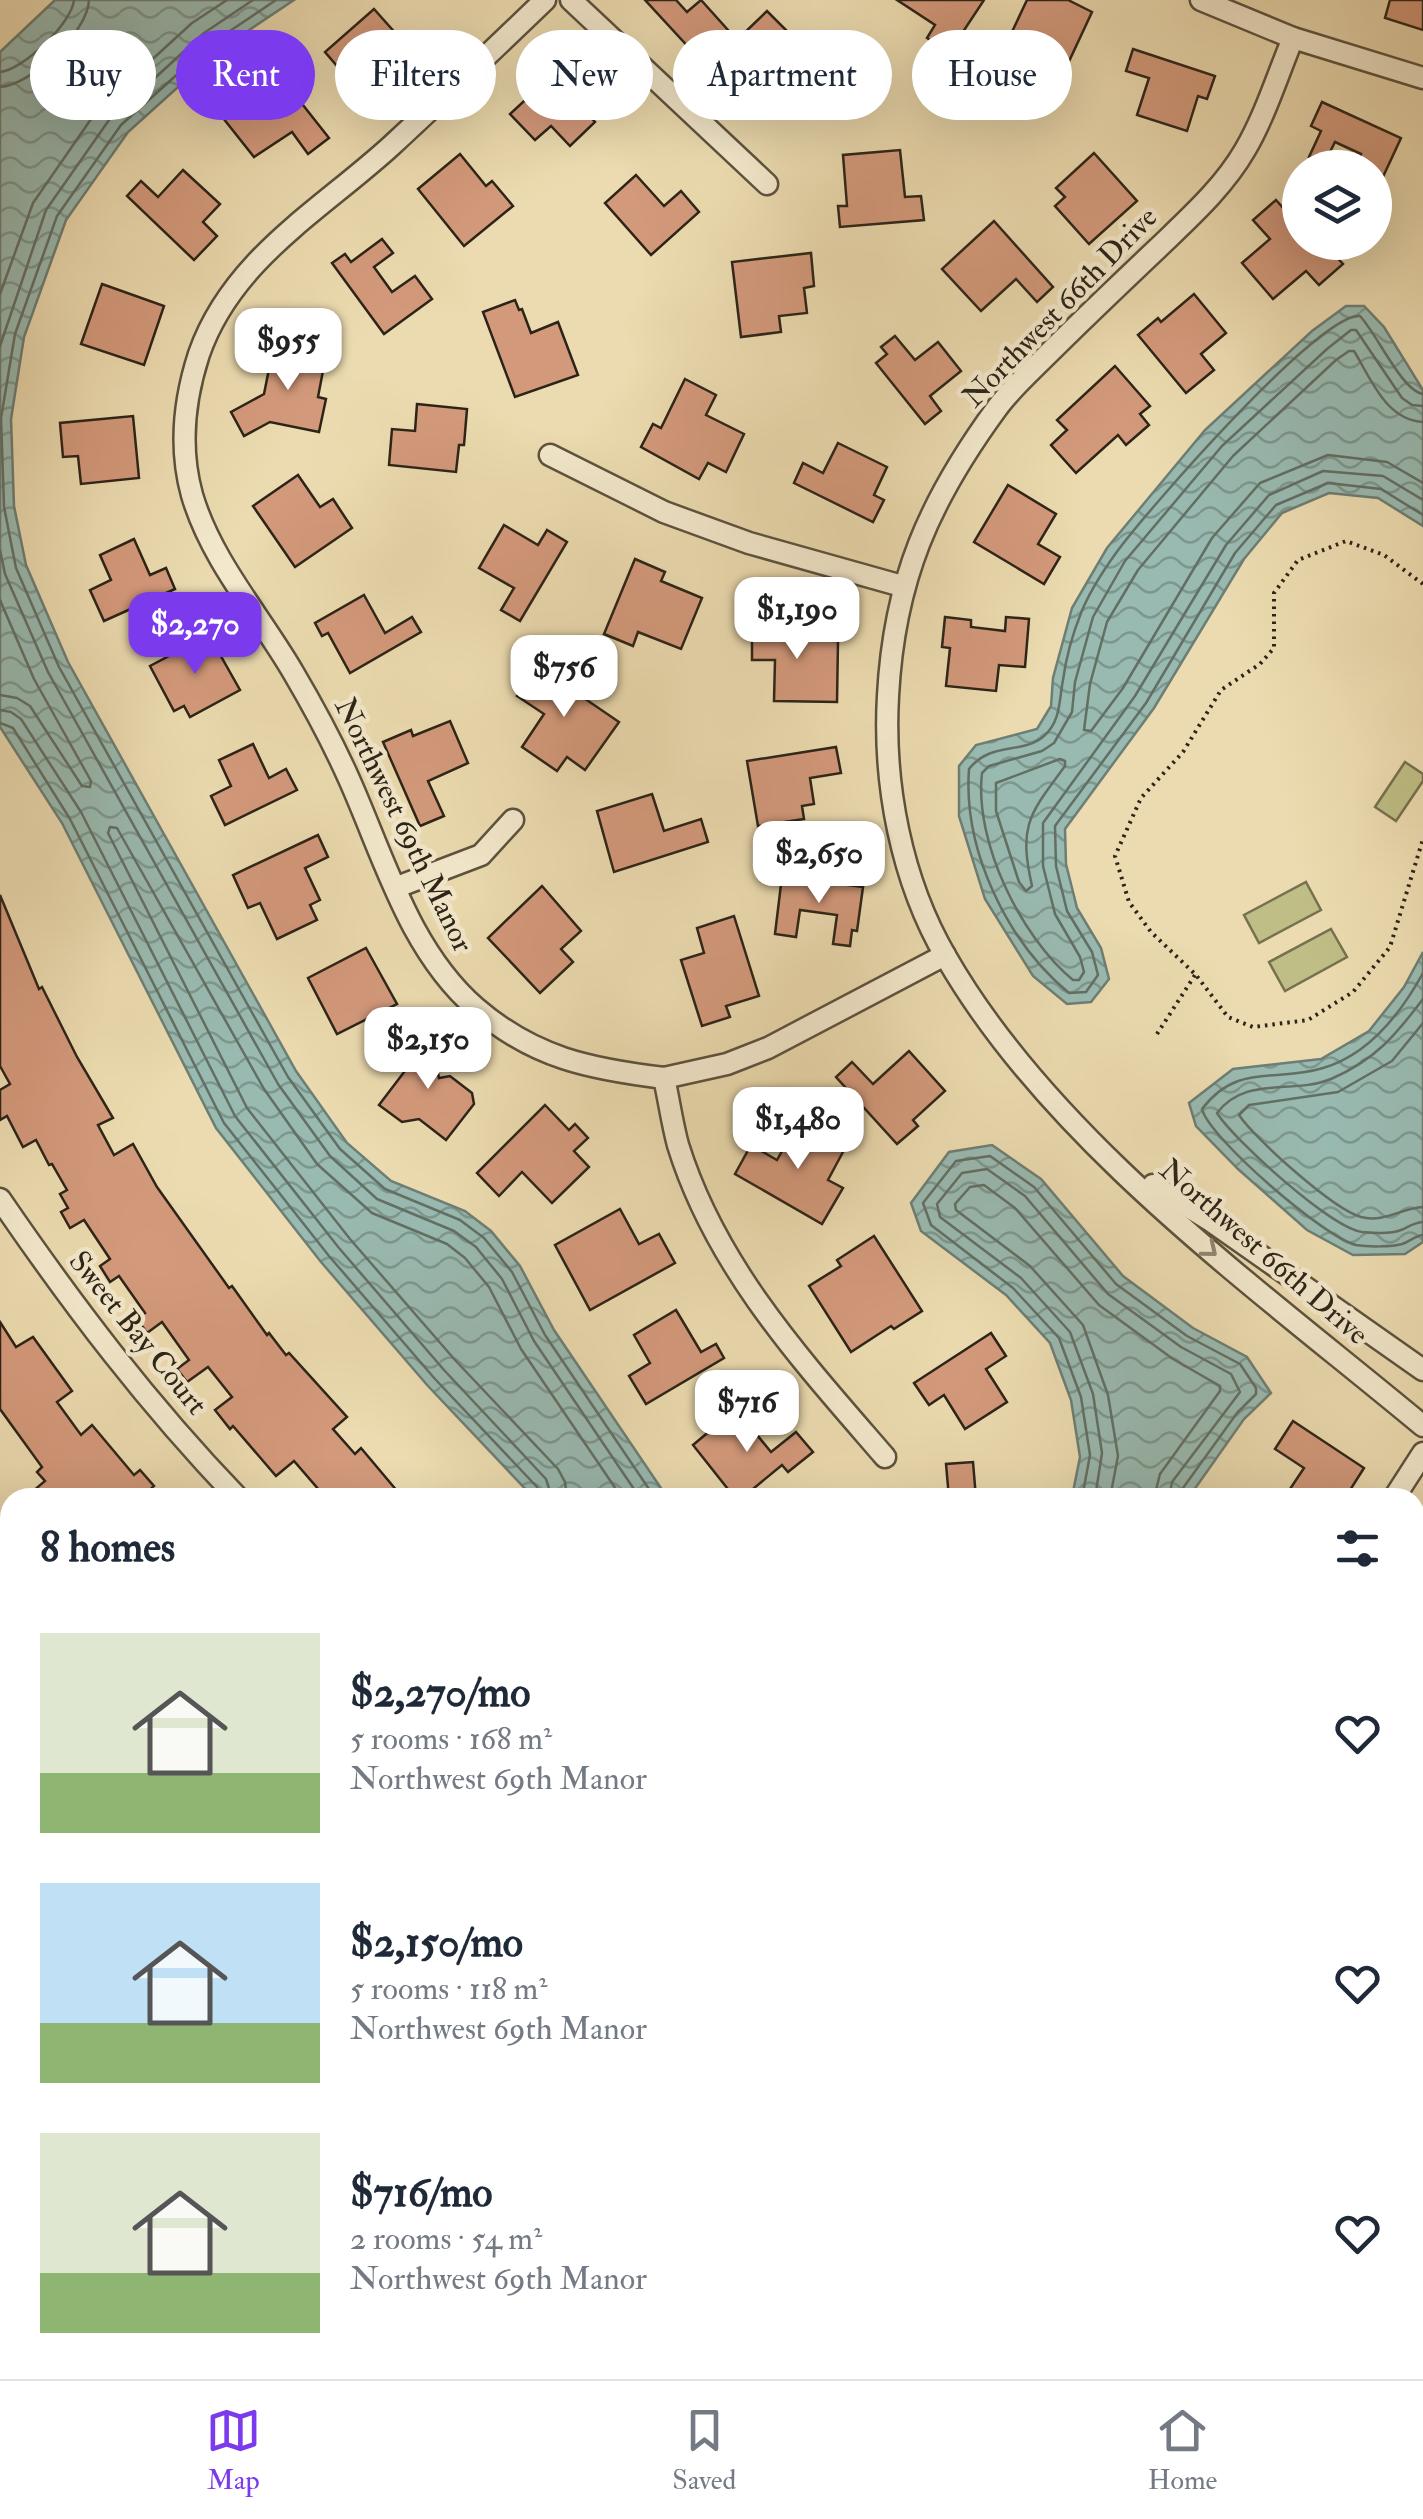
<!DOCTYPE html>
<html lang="en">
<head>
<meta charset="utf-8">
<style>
	body { margin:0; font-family:"IM FELL Double Pica",serif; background:#f6f6f7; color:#1f2937; height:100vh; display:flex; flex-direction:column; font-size:38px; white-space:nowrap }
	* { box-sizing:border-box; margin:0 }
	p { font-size:32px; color:#747a83 }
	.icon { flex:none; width:55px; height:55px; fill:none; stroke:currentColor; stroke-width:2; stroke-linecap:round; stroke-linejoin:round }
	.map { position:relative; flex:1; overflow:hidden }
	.details { position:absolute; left:0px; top:1488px; width:1425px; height:892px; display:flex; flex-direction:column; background:#fff; border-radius:30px 30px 0 0; box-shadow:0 10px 40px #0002 }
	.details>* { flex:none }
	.guide { position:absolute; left:30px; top:30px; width:1365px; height:90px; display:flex; gap:20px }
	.buttons { position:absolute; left:1282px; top:150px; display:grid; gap:20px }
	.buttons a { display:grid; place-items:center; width:110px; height:110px; border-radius:50%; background:#fff; box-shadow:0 10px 40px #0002; font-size:50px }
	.price { position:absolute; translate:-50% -85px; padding:0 22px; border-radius:20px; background:#fff; color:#222; font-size:32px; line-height:65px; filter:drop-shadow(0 2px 5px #0008) }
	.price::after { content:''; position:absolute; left:50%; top:60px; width:30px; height:22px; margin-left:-15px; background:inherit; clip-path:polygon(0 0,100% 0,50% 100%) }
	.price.active { background:#7c3aed; color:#fff }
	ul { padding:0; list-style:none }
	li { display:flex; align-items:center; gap:30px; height:250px; padding:0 40px }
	li span { display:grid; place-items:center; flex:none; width:280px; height:200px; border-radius:0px; color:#555 }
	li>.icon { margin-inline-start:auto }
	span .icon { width:120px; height:120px; fill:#fffc; stroke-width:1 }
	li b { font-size:42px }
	h2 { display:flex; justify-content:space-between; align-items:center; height:120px; padding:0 40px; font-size:42px }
	.pill { padding:0 35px; border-radius:45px; background:#fff; box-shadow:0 10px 40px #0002; font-size:35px; line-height:90px }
	.pill.active { background:#7c3aed; color:#fff }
	.tabs { display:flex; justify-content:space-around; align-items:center; height:140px; border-top:2px solid #e0e1e3; background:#fff; font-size:28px; color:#747a83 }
	.tabs a { display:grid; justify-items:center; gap:5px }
	.tabs .active { color:#7c3aed }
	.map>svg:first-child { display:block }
	.pitch { fill:#bfbe86; stroke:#76714f; stroke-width:2.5 }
	.water { fill:url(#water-waves); stroke:#6d7e74; stroke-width:2.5 }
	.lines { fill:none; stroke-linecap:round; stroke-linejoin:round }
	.shore { stroke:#626f64; stroke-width:2.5 }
	.building { fill:#d3997b; stroke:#2c2418; stroke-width:2.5 }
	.street-casing { stroke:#5c523e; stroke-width:25 }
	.path { stroke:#2c2418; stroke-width:4; stroke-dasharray:2.5 5; stroke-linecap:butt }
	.street { stroke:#f3e8cc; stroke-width:20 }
	.oneway { stroke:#908672 }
	.labels { text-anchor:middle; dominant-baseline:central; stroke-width:9; stroke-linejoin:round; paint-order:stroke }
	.street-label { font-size:30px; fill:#2c2418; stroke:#f3e8cc }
</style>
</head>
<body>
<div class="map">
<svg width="1423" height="2379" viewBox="0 0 1423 2379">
	<defs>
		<pattern id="water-waves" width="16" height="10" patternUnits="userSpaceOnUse" patternTransform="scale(2.5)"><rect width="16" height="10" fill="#99bab1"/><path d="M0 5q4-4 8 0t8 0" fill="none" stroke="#7d978f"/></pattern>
	</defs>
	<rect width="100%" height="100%" fill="#ecdbb0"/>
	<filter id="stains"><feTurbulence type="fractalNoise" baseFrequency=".002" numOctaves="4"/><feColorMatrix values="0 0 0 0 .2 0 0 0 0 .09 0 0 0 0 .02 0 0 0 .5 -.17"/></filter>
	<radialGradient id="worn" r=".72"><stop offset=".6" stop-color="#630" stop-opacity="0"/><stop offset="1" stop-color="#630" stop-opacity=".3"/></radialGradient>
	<!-- pitch -->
	<g class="pitch">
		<polygon points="1405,762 1423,774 1423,781 1396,821 1375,807"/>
		<polygon points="1306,882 1321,910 1259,943 1244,915"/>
		<polygon points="1331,929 1347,957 1285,991 1269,962"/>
	</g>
	<!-- water -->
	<g class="water">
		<polygon points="55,0 294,0 218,51 128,132 66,220 24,337 11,419 14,506 26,565 68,662 296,1071 347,1143 391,1181 465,1211 491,1231 520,1266 554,1330 667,1497 533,1497 428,1386 321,1262 216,1128 62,823 0,727 0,52"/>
		<polygon points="1346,306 1364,306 1384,327 1423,390 1423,526 1378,498 1329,493 1282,513 1244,559 1154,708 1065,829 1066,864 1077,908 1101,948 1109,979 1091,1002 1067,1004 1033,976 985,899 959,816 959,766 976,745 1037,729 1051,706 1053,678 1072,608 1107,548 1205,430 1312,331"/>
		<polygon points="1423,952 1423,1242 1405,1254 1353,1255 1307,1230 1238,1169 1196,1126 1189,1103 1233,1069 1321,1059 1369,1031 1404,987"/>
		<polygon points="992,1145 1041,1179 1123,1276 1193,1328 1247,1357 1271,1393 1244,1419 1189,1497 1072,1497 1080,1457 1071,1400 1050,1343 1006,1295 921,1231 911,1203 949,1152"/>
		<polygon points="0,1581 10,1593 10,1797 0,1793"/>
		<polygon points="527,2370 646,2370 647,2379 530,2379"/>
	</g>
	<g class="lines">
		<!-- shore -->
		<g class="shore">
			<polyline points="276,0 212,43 121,125 57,216 15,334 1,418 4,507 16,568 59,667 288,1077 340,1149 385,1189 460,1220 484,1238 512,1272 545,1335 655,1498"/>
			<path d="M0,72c23,-2 72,-49 74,-72"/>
			<path d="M0,87c31,-2 88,-55 89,-87"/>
			<polyline points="0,294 33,203 98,109 192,23 227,0"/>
			<polyline points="0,346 46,210 109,120 204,33 253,0"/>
			<path d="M1423,394c-21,-3 -46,-60 -63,-78 -40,-4 -216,198 -244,237 -13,18 -27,40 -35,60 -8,20 -15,45 -18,67 -4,20 -2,41 -19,56 -22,19 -53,5 -75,33 -6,81 38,173 100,224l17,-1 12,-17 -6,-23 -25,-41 -11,-45 -1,-40 91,-123 89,-150 41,-48 52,-22 53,6 42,26"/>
			<path d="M1423,406l-11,-1 -10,-7 -46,-68h-5l-24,19 -105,97 -97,115 -32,56 -18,65 -3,30 -18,31 -12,8 -53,15 -7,7c-8,69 39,164 91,207h6l5,-8 -4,-15 -25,-43 -12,-48v-43l92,-127 91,-151 43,-50 54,-24 60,5 40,24"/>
			<path d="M1423,422c-37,-2 -52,-43 -69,-71h-5l-13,9 -103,96 -95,114 -31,52 -17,62 -6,46 7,1 32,-43 89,-150 48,-55 68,-28 59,7 36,21"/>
			<polyline points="0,550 5,574 48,672 278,1084 330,1156 377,1199 454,1231 476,1247 502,1279 534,1341 640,1498"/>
			<polyline points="0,600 34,679 91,781 90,787 82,786 30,706 17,698 0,695"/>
			<polyline points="0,710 11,712 21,719 81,812 235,1116 339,1248 444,1370 546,1479 552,1498"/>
			<polyline points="0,723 13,728 70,819 224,1123 329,1256 435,1379 537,1487 539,1498"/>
			<path d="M1060,759l5,2v5c-35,48 -47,58 -33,120l-6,5 -7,-9 -23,-71v-28z"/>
			<path d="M1423,973c-22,40 -55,82 -100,95 -48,15 -85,-6 -121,41 7,29 123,129 154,136 11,2 36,2 46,-1 9,-3 12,-8 21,-9"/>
			<path d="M1423,999c-28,37 -48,61 -92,80 -39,16 -85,-4 -114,34 17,27 114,115 145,119 11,1 30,2 39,-2 9,-4 12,-7 22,-8"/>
			<path d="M1423,1023l-31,38 -54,31 -89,13 -10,10c16,24 94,94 122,102 23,6 41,-9 62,-10"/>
			<polyline points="567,1498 565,1482 558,1469 455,1360 350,1239 247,1108 108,833 110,827 117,828 264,1089 317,1164 372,1213 447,1244 465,1258 489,1287 521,1349 622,1498"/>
			<polyline points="1082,1498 1090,1455 1081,1397 1059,1338 1013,1288 931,1225 923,1203 956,1161 990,1156 1034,1187 1116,1284 1187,1336 1240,1364 1256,1388 1256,1394 1237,1413 1183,1488 1181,1498"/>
			<polyline points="1095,1498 1102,1453 1093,1394 1070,1332 1021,1278 940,1217 937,1204 962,1173 987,1169 1025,1196 1108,1294 1181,1347 1231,1374 1240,1392 1172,1482 1169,1498"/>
			<polyline points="1110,1498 1118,1456 1108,1395 1083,1325 1030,1266 956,1210 955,1204 970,1187 984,1185 1015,1208 1099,1305 1173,1359 1220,1386 1220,1391 1160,1474 1154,1498"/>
		</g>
	</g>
	<!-- building -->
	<g class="building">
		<polygon points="645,0 676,0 687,12 701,0 737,40 767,11 790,34 775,50 797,72 761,109 736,84 729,91"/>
		<polygon points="897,0 984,0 949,53 927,38 935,25"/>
		<polygon points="1027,0 1068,0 1092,12 1064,72 1020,51 1024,42 1010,36"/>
		<polygon points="1390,0 1423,0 1423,30 1385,18"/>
		<polygon points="374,9 414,54 383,82 387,87 369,103 325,52"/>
		<polygon points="1133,49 1215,76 1207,99 1198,96 1187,131 1137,115 1149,78 1126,71"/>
		<polygon points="562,66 579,85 570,94 595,122 570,146 551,126 535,140 510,114"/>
		<polygon points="273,67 329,138 308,154 292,132 254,157 223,118 253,94 248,86"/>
		<polygon points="1322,102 1401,138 1375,194 1375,168 1355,168 1361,154 1335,142 1324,164 1309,157 1321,131 1311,126"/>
		<polygon points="900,150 905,197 921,196 924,220 840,227 838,206 847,206 843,155"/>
		<polygon points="1094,153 1137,201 1089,244 1055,206 1065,197 1056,188"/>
		<polygon points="460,154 486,186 492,181 513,206 464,246 418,189"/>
		<polygon points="183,170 220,204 203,222 217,236 194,260 127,196 141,181 158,197"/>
		<polygon points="636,175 664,206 681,191 699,212 651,255 605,203"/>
		<polygon points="1276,200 1300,227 1300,242 1313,242 1324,255 1330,250 1343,264 1319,285 1306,271 1273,299 1242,263 1270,239 1253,220"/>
		<polygon points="994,221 1053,287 1037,302 1016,279 981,311 942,269"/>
		<polygon points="382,239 393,253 374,267 392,292 415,276 432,299 384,334 332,263 345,254 351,262"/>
		<polygon points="811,253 814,286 804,288 807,313 779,316 781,332 741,337 732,262"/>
		<polygon points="102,284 164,306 144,365 81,344"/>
		<polygon points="1194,294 1226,333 1201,354 1214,370 1186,393 1138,335 1158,318 1161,322"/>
		<polygon points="515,300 519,310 522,309 531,333 558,322 578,375 515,397 483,312"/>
		<polygon points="895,336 915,360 938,342 961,371 930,396 941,411 925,424 876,363 887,354 881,347"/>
		<polygon points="280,345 326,355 318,397 326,399 319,432 270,422 244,436 231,412 264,394 273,349"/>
		<polygon points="1115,366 1150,406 1140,414 1149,425 1126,445 1118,435 1076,473 1051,445 1067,430 1057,420"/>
		<polygon points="685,379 716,395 706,415 744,434 726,472 708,463 699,479 641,447 653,424 661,428"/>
		<polygon points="417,404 467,409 464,445 459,445 456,472 389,465 392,429 415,431"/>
		<polygon points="133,416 139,478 81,484 78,456 63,457 60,423"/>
		<polygon points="838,443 887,467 874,495 884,500 873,522 794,483 803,463 823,473"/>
		<polygon points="298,475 320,507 333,499 352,528 295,567 253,506"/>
		<polygon points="1008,485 1056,514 1038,544 1060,557 1044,584 974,542"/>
		<polygon points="504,525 538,545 547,530 567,542 520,621 501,610 514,588 479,568"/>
		<polygon points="134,539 150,575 166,568 175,589 104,621 90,590 111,580 100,555"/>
		<polygon points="635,559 665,572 661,581 702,598 681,649 638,632 633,646 604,634"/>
		<polygon points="364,595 385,633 412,617 421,632 350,673 328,633 322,636 315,623"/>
		<polygon points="752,615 773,615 773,629 804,629 804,640 838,641 837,702 774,701 775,660 752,660"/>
		<polygon points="945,617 971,620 971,627 1005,631 1006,617 1029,619 1025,667 999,665 996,691 946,686 950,648 942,647"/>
		<polygon points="209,635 240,690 190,717 184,706 174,711 150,666"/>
		<polygon points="540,661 582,688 578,694 619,722 585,770 567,757 557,771 522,747 544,714 517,696"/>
		<polygon points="450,721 468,763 428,781 444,816 420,826 383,742 411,730 413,736"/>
		<polygon points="253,744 269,778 286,769 297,790 225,825 211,796 231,786 219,760"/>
		<polygon points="836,747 841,773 810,778 814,804 802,806 804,819 758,826 747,761"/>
		<polygon points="652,794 664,831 701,819 708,842 614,872 597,811"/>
		<polygon points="318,835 328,857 305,868 320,900 310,905 317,920 277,939 260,903 248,908 233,875"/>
		<polygon points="782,876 863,887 857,931 852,930 850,946 833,944 837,915 800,910 796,937 775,934"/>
		<polygon points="542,886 581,931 561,949 573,962 540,993 488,938"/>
		<polygon points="0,895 39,989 42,987 77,1057 113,1118 98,1125 114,1155 133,1144 157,1187 229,1288 232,1286 267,1335 269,1333 286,1355 289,1353 347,1417 333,1429 355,1454 361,1448 403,1498 326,1498 294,1461 276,1476 233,1426 230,1429 215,1410 232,1397 208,1367 187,1382 177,1369 189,1360 162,1322 147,1333 137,1319 145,1313 119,1276 110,1282 100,1266 110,1259 84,1220 70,1228 61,1212 68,1208 60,1194 67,1190 52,1164 49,1165 36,1140 23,1147 7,1116 0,1120 0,1090 10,1084 0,1066"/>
		<polygon points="734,916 759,996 726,1006 730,1017 702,1026 681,960 704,953 697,928"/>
		<polygon points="366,948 397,1004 337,1034 308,978"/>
		<polygon points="430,1034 439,1078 450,1076 472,1093 474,1104 446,1140 419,1119 402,1122 379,1105 411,1063 406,1039"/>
		<polygon points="909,1051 945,1091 913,1120 918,1126 897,1144 836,1077 852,1062 873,1084"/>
		<polygon points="545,1105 569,1130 575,1124 588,1138 574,1151 589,1167 552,1203 522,1172 499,1196 477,1173"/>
		<polygon points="800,1119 833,1138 831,1142 844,1150 828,1180 843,1188 822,1224 735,1174 751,1145 777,1160"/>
		<polygon points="620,1209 639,1244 659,1234 675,1263 590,1310 555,1245"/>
		<polygon points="874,1236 922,1311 894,1329 891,1326 851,1352 809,1286 841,1266 837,1260"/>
		<polygon points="676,1310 701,1352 716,1344 724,1358 646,1404 629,1376 650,1363 634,1335"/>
		<polygon points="0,1322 16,1347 33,1337 72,1391 57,1402 81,1435 92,1425 134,1475 140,1470 154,1486 141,1498 25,1498 45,1481 37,1472 42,1467 0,1409"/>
		<polygon points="991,1333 1006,1356 986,1369 1007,1402 965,1429 944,1395 929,1405 914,1383"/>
		<polygon points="736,1409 771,1452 796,1432 813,1452 788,1472 782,1465 742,1498 735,1498 693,1445"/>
		<polygon points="1293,1421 1364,1468 1345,1498 1302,1498 1290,1489 1304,1468 1275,1449"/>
		<polygon points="973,1462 976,1498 949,1498 946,1464"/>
	</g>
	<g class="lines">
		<defs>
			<g id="street">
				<path d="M545,0c-51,49 -102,98 -154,146 -70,64 -159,113 -192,208 -15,46 -20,94 -7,141 19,65 67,119 101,177 20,34 40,71 56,107 35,78 60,171 127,229 58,50 114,61 188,70 5,22 8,45 14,67 38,123 125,217 207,312"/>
				<polyline points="571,0 767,184"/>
				<polyline points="1201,0 1293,38 1423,78"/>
				<path d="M1293,38c-15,36 -28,78 -48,112 -22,38 -56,68 -87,98 -38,36 -76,72 -113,109 -16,16 -34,32 -48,51 -68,93 -103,172 -109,288 -5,88 13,184 58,261 106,185 315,334 477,469"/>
				<polyline points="550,455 664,512 749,543 902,586"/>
				<polyline points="397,887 481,855 513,820"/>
				<polyline points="664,1078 727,1064 768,1048 945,955"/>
				<polyline points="1153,1185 1211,1221 1423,1370"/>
				<path d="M0,1199c74,108 147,204 238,299"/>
				<polyline points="1394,1498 1423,1453"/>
				<polyline points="1415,1688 1423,1696"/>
				<polyline points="1415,2055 1423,2056"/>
				<polyline points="0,2265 10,2282"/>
				<polyline points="797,2370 798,2379"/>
				<polyline points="1099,2370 1100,2379"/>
				<polyline points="1404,2370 1407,2379"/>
			</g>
		</defs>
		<!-- street casing -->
		<use href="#street" class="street-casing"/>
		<!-- path -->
		<g class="path">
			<polyline points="1423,584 1384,555 1346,541 1298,560 1274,593 1274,648 1260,664 1221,690 1183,752 1141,798 1115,856 1129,902 1151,932 1196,975 1228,1017 1253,1027 1308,1020 1353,992 1390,947 1423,839"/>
			<polyline points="1157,1034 1195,975"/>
		</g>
		<!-- street -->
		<use href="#street" class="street"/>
	</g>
	<!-- one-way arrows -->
	<defs><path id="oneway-chevron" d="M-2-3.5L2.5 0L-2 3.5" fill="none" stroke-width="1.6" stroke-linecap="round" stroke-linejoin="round" transform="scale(2.5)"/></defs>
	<use class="oneway" href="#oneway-chevron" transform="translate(1210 1250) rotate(39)"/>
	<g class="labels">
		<!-- street labels -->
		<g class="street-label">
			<text transform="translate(1060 307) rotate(-46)">Northwest 66th Drive</text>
			<text transform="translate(404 825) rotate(64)">Northwest 69th Manor</text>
			<text transform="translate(1264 1252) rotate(41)">Northwest 66th Drive</text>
			<text transform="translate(138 1333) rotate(51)">Sweet Bay Court</text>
		</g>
	</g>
	<rect width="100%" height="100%" filter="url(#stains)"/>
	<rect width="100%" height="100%" fill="url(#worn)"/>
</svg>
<div class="buttons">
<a><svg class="icon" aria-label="layers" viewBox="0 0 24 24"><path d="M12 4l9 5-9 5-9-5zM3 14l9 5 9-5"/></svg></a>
</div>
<b class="price" style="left:288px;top:393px">$955</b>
<b class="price" style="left:797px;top:662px">$1,190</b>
<b class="price active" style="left:195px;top:677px">$2,270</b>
<b class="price" style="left:564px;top:720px">$756</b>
<b class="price" style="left:819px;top:906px">$2,650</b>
<b class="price" style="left:428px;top:1092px">$2,150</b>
<b class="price" style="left:798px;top:1172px">$1,480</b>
<b class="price" style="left:747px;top:1455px">$716</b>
<div class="guide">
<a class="pill">Buy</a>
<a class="pill active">Rent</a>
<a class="pill">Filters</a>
<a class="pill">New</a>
<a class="pill">Apartment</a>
<a class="pill">House</a>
</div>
<section class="details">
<h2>8 homes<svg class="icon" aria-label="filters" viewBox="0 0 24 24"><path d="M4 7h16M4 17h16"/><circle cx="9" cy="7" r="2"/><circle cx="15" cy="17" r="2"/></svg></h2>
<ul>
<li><span style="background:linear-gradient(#dfe7d0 70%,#8fb573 0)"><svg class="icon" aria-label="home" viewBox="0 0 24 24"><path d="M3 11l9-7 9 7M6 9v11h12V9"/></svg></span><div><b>$2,270/mo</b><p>5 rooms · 168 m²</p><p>Northwest 69th Manor</p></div><svg class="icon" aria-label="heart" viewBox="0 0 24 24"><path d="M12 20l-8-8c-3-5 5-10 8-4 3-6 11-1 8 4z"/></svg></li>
<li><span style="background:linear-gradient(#bfe0f5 70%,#8fb573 0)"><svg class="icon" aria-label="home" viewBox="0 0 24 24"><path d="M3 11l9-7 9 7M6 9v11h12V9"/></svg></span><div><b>$2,150/mo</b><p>5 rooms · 118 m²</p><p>Northwest 69th Manor</p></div><svg class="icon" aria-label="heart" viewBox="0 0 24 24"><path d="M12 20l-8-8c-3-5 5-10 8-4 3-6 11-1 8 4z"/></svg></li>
<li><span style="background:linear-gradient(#dfe7d0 70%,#8fb573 0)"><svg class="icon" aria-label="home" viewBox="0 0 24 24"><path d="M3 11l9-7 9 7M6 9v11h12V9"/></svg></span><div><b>$716/mo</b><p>2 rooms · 54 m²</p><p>Northwest 69th Manor</p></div><svg class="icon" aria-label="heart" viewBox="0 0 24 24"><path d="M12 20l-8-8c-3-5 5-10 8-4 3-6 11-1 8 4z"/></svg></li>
</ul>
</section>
</div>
<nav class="tabs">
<a class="active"><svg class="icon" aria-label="map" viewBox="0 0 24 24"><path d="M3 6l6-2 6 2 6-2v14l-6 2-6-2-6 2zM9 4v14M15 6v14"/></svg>Map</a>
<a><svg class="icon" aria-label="saved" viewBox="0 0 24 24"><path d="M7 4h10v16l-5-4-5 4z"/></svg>Saved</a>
<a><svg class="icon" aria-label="home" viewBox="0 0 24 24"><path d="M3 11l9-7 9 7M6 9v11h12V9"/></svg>Home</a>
</nav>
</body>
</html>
